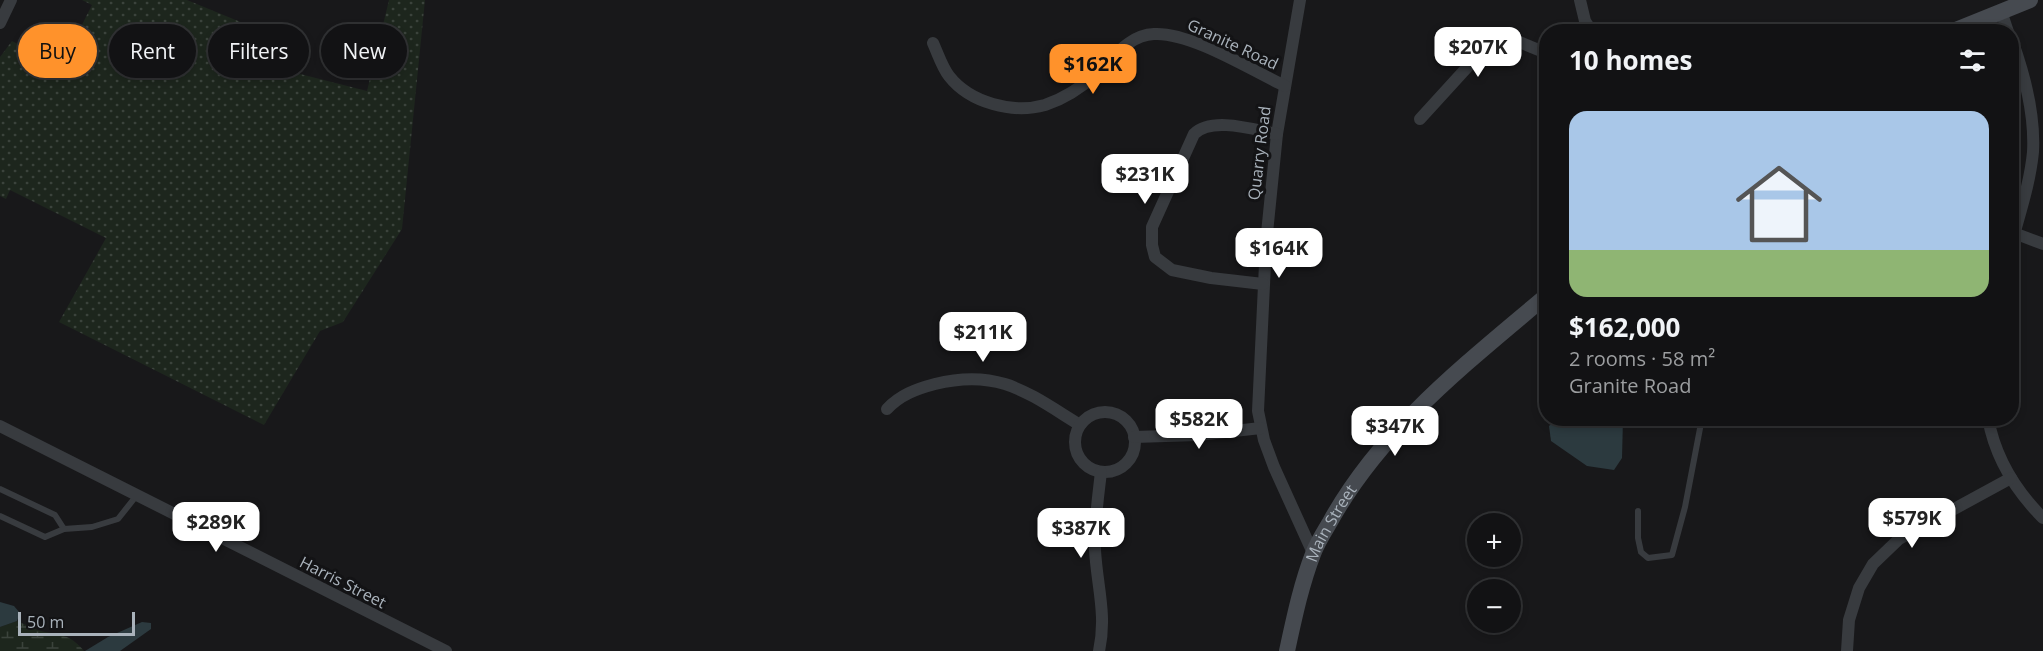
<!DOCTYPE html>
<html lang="en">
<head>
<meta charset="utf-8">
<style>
	body { margin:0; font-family:"Open Sans",sans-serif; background:#1b1b1d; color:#f1f3f6; height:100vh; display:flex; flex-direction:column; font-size:22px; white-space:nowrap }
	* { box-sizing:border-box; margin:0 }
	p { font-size:20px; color:#9c9ea0 }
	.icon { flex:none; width:33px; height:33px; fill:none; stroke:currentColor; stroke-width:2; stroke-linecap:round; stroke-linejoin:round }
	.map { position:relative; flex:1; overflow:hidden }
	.sheet { position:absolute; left:1539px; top:24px; width:480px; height:402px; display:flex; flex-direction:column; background:#121214; border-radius:24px; box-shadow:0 3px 9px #0003,0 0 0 2px #313234 }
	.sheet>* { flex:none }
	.top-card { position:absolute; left:18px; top:24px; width:570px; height:54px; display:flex; gap:12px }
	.fabs { position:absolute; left:1467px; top:513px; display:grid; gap:12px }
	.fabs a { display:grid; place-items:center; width:54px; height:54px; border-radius:50%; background:#121214; box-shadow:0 3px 9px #0003,0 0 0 2px #313234; font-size:30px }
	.scale { position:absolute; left:18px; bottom:15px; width:117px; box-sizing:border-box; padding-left:6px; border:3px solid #a9b2bb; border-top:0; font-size:16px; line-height:21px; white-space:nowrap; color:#a9b2bb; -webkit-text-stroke:4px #131315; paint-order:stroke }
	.price { position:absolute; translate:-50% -51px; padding:0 14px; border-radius:12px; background:#fff; color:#222; font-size:20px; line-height:39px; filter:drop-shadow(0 2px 3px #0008) }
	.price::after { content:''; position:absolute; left:50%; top:36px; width:18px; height:14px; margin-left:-9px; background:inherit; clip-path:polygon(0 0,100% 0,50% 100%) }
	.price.on { background:#ff922b; color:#111 }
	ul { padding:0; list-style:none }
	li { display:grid; align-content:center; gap:12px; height:318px; padding:0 30px }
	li+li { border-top:2px solid #313234 }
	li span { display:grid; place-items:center; height:186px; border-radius:18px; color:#555 }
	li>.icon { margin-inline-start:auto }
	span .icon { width:108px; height:108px; fill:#fffc; stroke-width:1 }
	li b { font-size:26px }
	h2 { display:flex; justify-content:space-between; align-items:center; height:72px; padding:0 30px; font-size:26px }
	.chip { padding:0 21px; border-radius:27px; background:#121214; box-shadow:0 3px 9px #0003,0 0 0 2px #313234; font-size:21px; line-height:54px }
	.chip.on { background:#ff922b; color:#111 }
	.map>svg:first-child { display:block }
	.wetland { fill:url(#wetland-marsh) }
	.park { fill:url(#park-dots) }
	.water { fill:#2c3a3f }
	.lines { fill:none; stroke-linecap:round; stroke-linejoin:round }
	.lane { stroke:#383b3f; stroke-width:6 }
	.street { stroke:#383b3f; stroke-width:12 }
	.secondary { stroke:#464a50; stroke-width:16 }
	.labels { text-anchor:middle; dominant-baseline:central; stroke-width:6; stroke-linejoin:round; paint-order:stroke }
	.street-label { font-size:16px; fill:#a9b2bb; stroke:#131315 }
</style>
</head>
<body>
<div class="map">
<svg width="2043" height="651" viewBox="0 0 2043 651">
	<defs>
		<pattern id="wetland-marsh" width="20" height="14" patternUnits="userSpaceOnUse" patternTransform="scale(1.5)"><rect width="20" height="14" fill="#1d261d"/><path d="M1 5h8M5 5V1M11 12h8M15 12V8" fill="none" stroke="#3b433c"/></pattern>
		<pattern id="park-dots" width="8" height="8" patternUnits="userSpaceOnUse" patternTransform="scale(1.5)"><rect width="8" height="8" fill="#1d261d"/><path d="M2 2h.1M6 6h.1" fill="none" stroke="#3b433c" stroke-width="1.8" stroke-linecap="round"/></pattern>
	</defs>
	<rect width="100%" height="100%" fill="#18181a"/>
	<!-- wetland -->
	<path class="wetland" d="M17,621c10,4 18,9 28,11 18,3 27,4 39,19h-84v-24z"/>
	<!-- park -->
	<polygon class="park" points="82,0 187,0 243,23 241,59 367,91 389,0 425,0 402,229 343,322 320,331 264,425 59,322 106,238 10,190 6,199 0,196 0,57 12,41 61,66 92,5"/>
	<!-- water -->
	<g class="water">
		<polygon points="1557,419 1623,419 1622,458 1614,470 1587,466 1551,441 1549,426"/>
		<polygon points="0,602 14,606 20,613 17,621 0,627"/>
		<polygon points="142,622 151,623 151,629 120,651 85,651 108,637"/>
	</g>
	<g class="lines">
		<!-- lane -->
		<g class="lane">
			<polyline points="0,489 55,515 64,529 92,527 118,519 137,495"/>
			<polyline points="1638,511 1638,538 1641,552 1648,558 1672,555 1685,507 1702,418"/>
			<polyline points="0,516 45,537 64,529"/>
		</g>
		<!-- street -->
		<g class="street">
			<polyline points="1300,0 1277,134 1266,243 1258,411 1264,440 1274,467 1313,553"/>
			<polyline points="1580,0 1585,21 1592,32"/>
			<polyline points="2001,11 2008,32"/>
			<polyline points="0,23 11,0"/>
			<path d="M2012,40c12,33 23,76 21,112 -3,31 -13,60 -21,90"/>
			<path d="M933,43c5,11 9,24 16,33 21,27 64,38 96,29 18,-6 37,-18 51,-31 17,-15 32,-39 58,-40 37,-2 97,36 131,52"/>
			<polyline points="1420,119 1472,62 1492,49 1517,41 1546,53"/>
			<polyline points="2014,233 2043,244"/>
			<path d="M1263,284l-52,-6 -39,-8 -17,-13 -3,-12v-18l42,-93c18,-18 61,-4 83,0"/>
			<path d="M887,409c13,-14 29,-20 48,-25 64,-16 93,9 145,41"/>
			<circle cx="1105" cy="442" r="30"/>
			<path d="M1988,418c7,39 28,73 55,100"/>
			<polyline points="0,426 446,651"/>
			<polyline points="1134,437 1198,435 1261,428"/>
			<path d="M1099,651c8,-36 -2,-65 -4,-101 -1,-26 3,-52 6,-78"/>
			<polyline points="1847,651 1849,620 1859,588 1873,564 1899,539 2011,478"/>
		</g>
		<!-- secondary -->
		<g class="secondary">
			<polyline points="1951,32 2030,0"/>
			<path id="s1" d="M1287,651c7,-32 14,-66 26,-97 4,-11 11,-22 17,-32 51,-93 137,-159 216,-226"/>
		</g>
	</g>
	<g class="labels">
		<!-- street labels -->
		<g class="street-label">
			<text transform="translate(1233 44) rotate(25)">Granite Road</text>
			<text transform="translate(1259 153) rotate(-83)">Quarry Road</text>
			<text stroke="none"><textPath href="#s1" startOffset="136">Main Street</textPath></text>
			<text transform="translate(343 582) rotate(27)">Harris Street</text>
		</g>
	</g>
</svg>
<div class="fabs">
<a>+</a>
<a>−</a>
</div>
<div class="scale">50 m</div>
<b class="price" style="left:1478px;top:78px">$207K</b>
<b class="price on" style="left:1093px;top:95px">$162K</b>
<b class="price" style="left:1145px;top:205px">$231K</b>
<b class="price" style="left:1279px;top:279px">$164K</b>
<b class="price" style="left:983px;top:363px">$211K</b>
<b class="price" style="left:1199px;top:450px">$582K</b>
<b class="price" style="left:1395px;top:457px">$347K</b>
<b class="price" style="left:1912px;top:549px">$579K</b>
<b class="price" style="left:216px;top:553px">$289K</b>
<b class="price" style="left:1081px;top:559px">$387K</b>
<div class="top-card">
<a class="chip on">Buy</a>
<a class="chip">Rent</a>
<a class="chip">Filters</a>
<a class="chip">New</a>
</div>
<section class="sheet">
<h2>10 homes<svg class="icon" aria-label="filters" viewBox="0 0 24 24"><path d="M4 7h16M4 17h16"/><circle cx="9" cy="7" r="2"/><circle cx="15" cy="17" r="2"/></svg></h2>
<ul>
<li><span style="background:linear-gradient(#a9c7e8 75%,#8fb573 0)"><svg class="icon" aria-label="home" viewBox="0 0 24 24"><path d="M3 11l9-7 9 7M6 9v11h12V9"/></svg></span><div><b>$162,000</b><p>2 rooms · 58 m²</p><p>Granite Road</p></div></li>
</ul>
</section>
</div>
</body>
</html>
